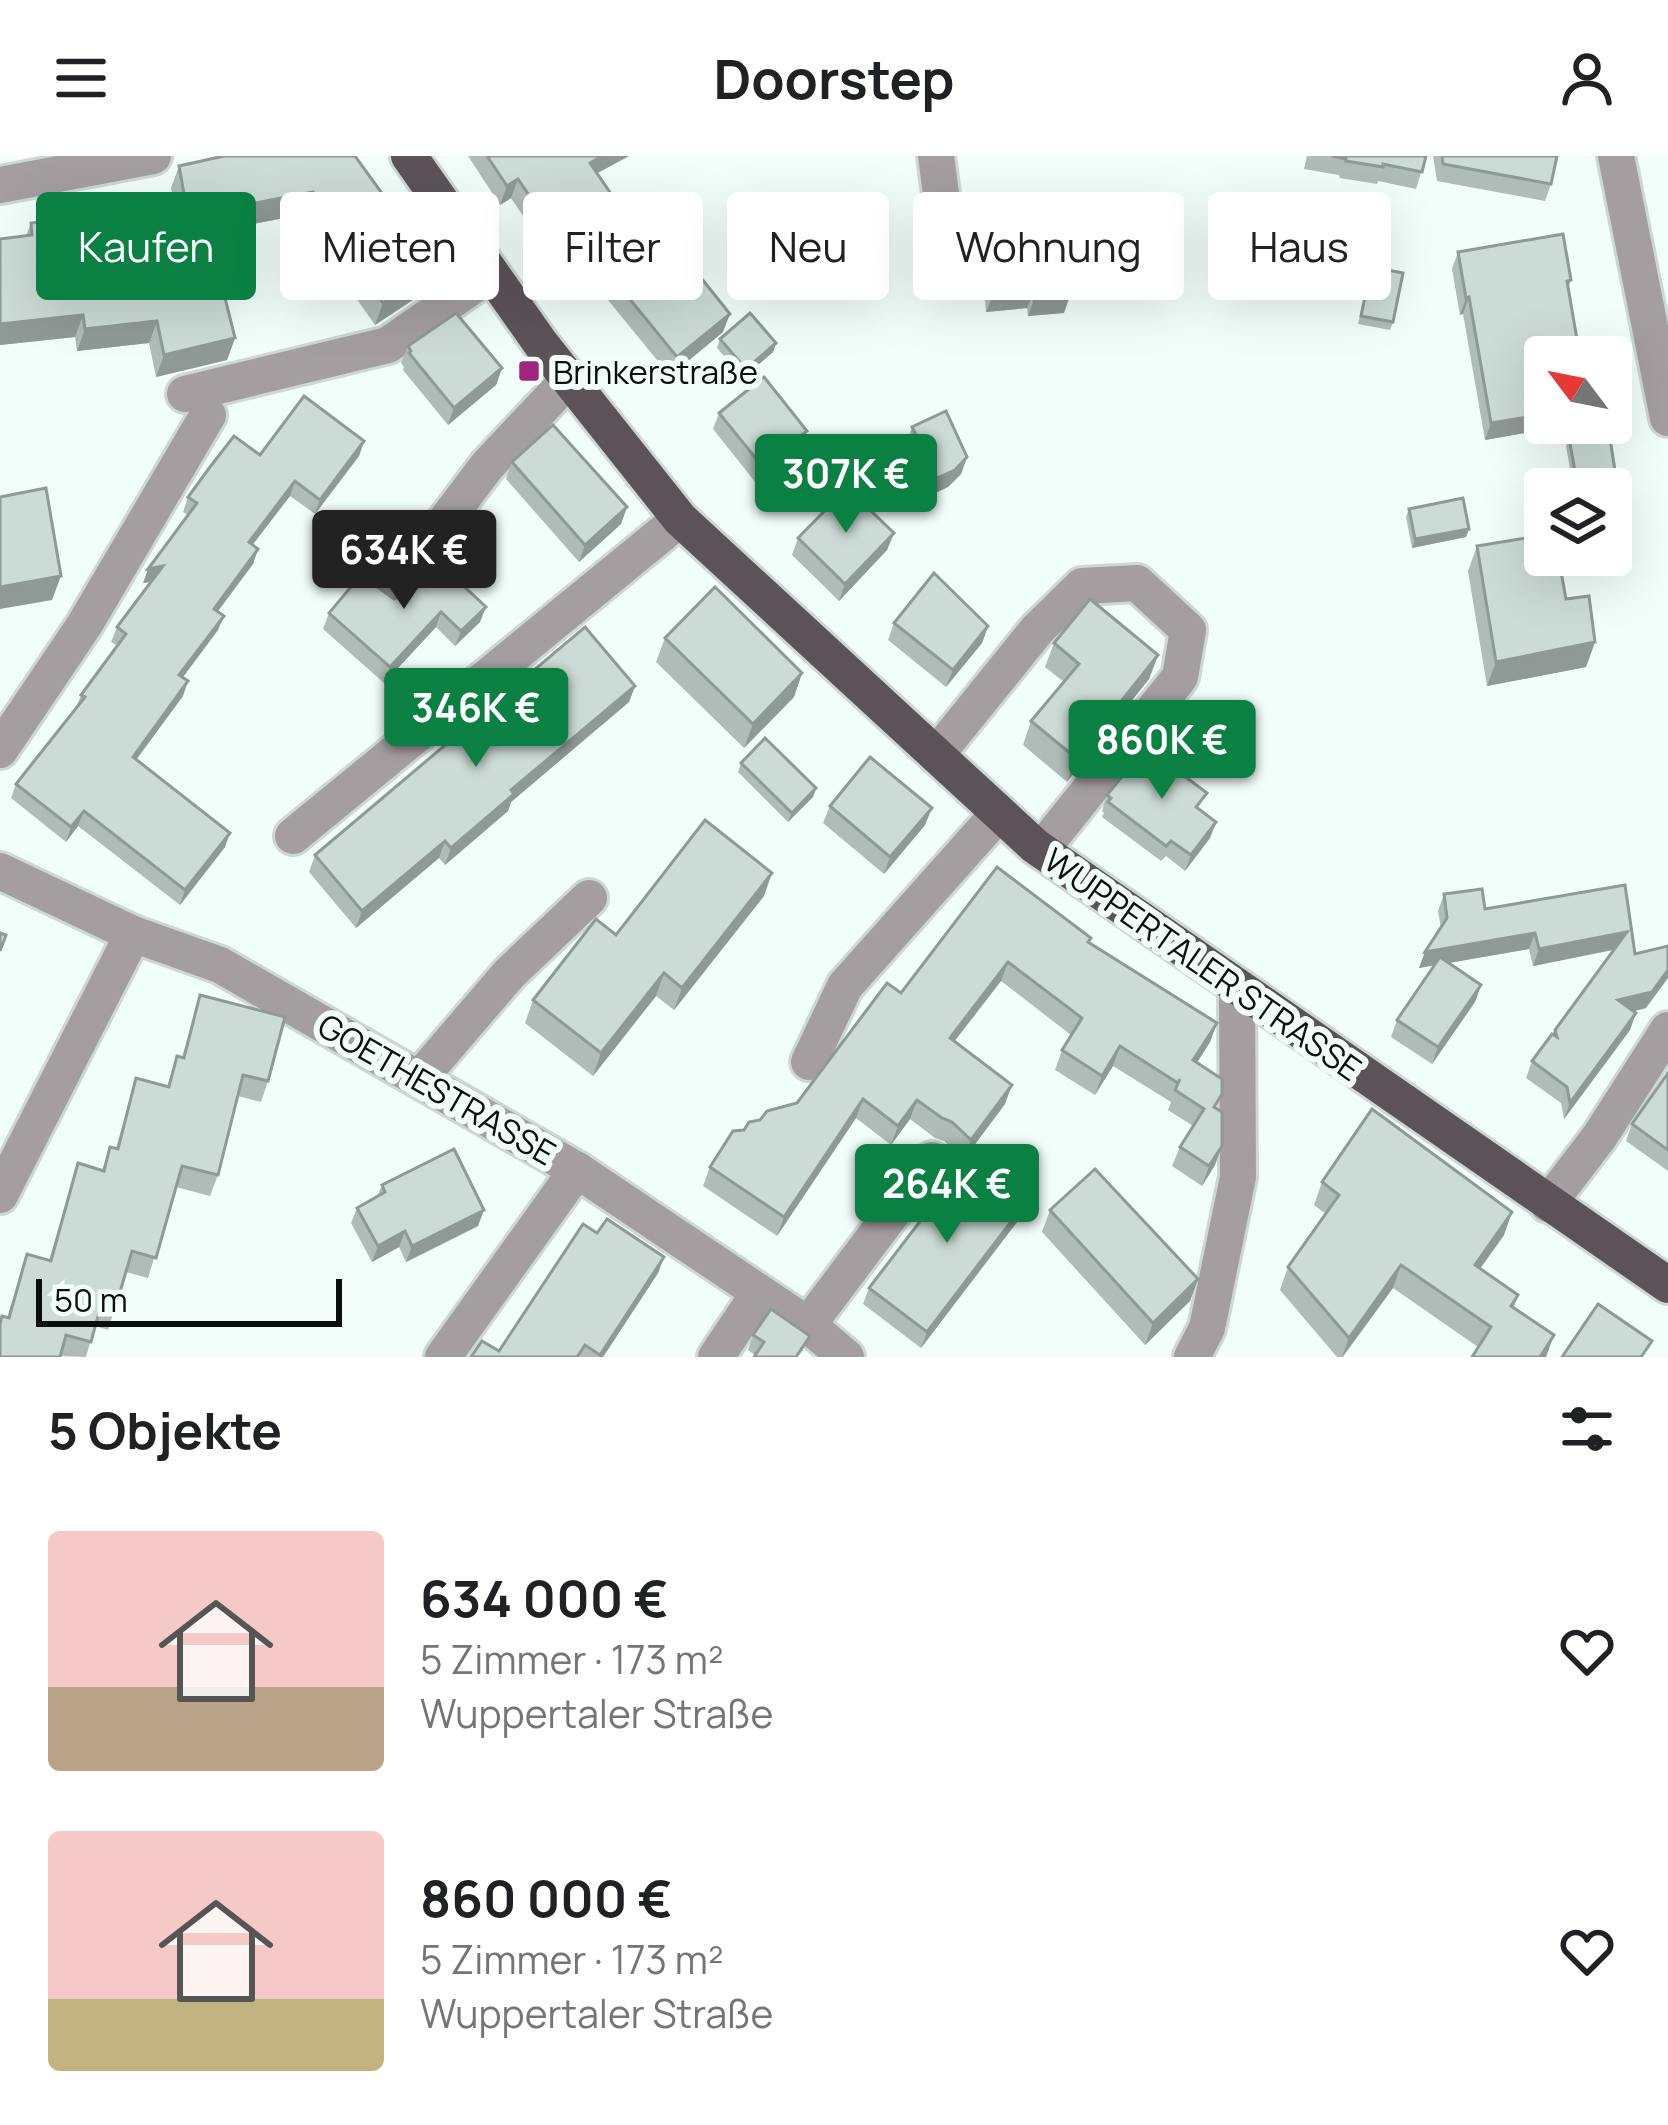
<!DOCTYPE html>
<html lang="de">
<head>
<meta charset="utf-8">
<style>
	body { margin:0; font-family:Manrope,sans-serif; background:#f6f6f6; color:#202124; height:100vh; display:flex; flex-direction:column; font-size:45px; white-space:nowrap }
	* { box-sizing:border-box; margin:0 }
	p { font-size:39px; color:#757577 }
	.icon { flex:none; width:66px; height:66px; fill:none; stroke:currentColor; stroke-width:2; stroke-linecap:round; stroke-linejoin:round }
	.map { position:relative; height:1201px; overflow:hidden }
	.details { display:flex; flex-direction:column; background:#fff; flex:1 }
	.details>* { flex:none }
	.hud { position:absolute; left:36px; top:36px; width:1596px; height:108px; display:flex; gap:24px }
	.needle { width:78px; rotate:302deg }
	.tools { position:absolute; left:1524px; top:180px; display:grid; gap:24px }
	.tools a { display:grid; place-items:center; width:108px; height:108px; border-radius:12px; background:#fff; box-shadow:0 12px 48px #0002; font-size:60px }
	.scale { position:absolute; left:36px; bottom:30px; width:306px; box-sizing:border-box; padding-left:12px; border:6px solid #0a0f0d; border-top:0; font-size:33px; line-height:42px; white-space:nowrap; color:#0a0f0d; -webkit-text-stroke:9px #f2fefa; paint-order:stroke }
	.price { position:absolute; translate:-50% -102px; padding:0 27px; border-radius:12px; background:#0b8043; color:#fff; font-size:39px; line-height:78px; filter:drop-shadow(0 3px 6px #0008) }
	.price::after { content:''; position:absolute; left:50%; top:72px; width:36px; height:27px; margin-left:-18px; background:inherit; clip-path:polygon(0 0,100% 0,50% 100%) }
	.price.current { background:#222; color:#fff }
	ul { padding:0; list-style:none }
	li { display:flex; align-items:center; gap:36px; height:300px; padding:0 48px }
	li span { display:grid; place-items:center; flex:none; width:336px; height:240px; border-radius:12px; color:#555 }
	li>.icon { margin-inline-start:auto }
	span .icon { width:144px; height:144px; fill:#fffc; stroke-width:1 }
	li b { font-size:51px }
	h2 { display:flex; justify-content:space-between; align-items:center; height:144px; padding:0 48px; font-size:51px }
	.chip { padding:0 42px; border-radius:12px; background:#fff; box-shadow:0 12px 48px #0002; font-size:42px; line-height:108px }
	.chip.current { background:#0b8043; color:#fff }
	header { display:flex; justify-content:space-between; align-items:center; height:156px; padding:0 48px; background:#fff; font-size:54px; font-weight:700 }
	.map>svg:first-child { display:block }
	.lines { fill:none; stroke-linecap:round; stroke-linejoin:round }
	.minor-casing { stroke:#cdd8d4; stroke-width:42 }
	.major-casing { stroke:#cdd8d4; stroke-width:42 }
	.minor { stroke:#a49ea1; stroke-width:36 }
	.major { stroke:#5c5358; stroke-width:36 }
	.wall { fill:#afbcb7 }
	.shaded-wall { fill:#8f9995 }
	.building { fill:#ccdbd5; stroke:#8f9995; stroke-width:3 }
	.poi-dot { fill:#9f267c; stroke:#f2fefa; stroke-width:4.5 }
	.labels { text-anchor:middle; dominant-baseline:central; stroke-width:12; stroke-linejoin:round; paint-order:stroke }
	.poi-label { font-size:33px; fill:#0a0f0d; stroke:#f2fefa; text-anchor:start }
	.street-label { font-size:33px; fill:#0a0f0d; stroke:#f2fefa }
</style>
</head>
<body>
<header><svg class="icon" aria-label="menu" viewBox="0 0 24 24"><path d="M4 6h16M4 12h16M4 18h16"/></svg>Doorstep<svg class="icon" aria-label="person" viewBox="0 0 24 24"><circle cx="12" cy="8" r="4"/><path d="M4 21q1-7 8-7t8 7"/></svg></header>
<div class="map">
<svg width="1668" height="1201" viewBox="0 0 1668 1201">
	<rect width="100%" height="100%" fill="#f2fefa"/>
	<g class="lines">
		<defs>
			<g id="minor">
				<polyline points="936,0 944,61"/>
				<polyline points="1616,0 1668,262"/>
				<polyline points="0,29 153,0"/>
				<polyline points="185,238 388,189 490,118"/>
				<polyline points="394,433 487,310 569,223"/>
				<polyline points="0,594 85,468 208,259"/>
				<polyline points="936,599 1037,474 1082,430 1137,427 1188,474 1180,521 1041,694"/>
				<polyline points="293,680 680,363"/>
				<polyline points="0,715 133,778 220,809 577,1014 808,1169 846,1201"/>
				<polyline points="809,906 845,830 999,657"/>
				<polyline points="419,923 509,818 589,742"/>
				<polyline points="0,1039 133,778"/>
				<polyline points="1548,1048 1600,980 1668,874"/>
				<polyline points="808,1169 932,1004"/>
				<polyline points="443,1201 577,1014"/>
				<polyline points="716,1201 759,1137"/>
				<polyline points="1192,1201 1207,1172 1238,1021 1237,832"/>
			</g>
			<polyline id="major" points="409,0 541,188 680,363 1035,690 1668,1129"/>
		</defs>
		<!-- minor casing -->
		<use href="#minor" class="minor-casing"/>
		<!-- major casing -->
		<use href="#major" class="major-casing"/>
		<!-- minor -->
		<use href="#minor" class="minor"/>
		<!-- major -->
		<use href="#major" class="major"/>
	</g>
	<!-- wall -->
	<g class="wall">
		<polygon points="355,0 436,112 428,134 375,169 332,108 335,100 305,58 221,74 221,125 235,182 227,204 156,221 149,187 77,195 75,181 0,189 0,83 26,80 31,67 77,67 175,56 171,32 179,10"/>
		<polygon points="468,0 629,0 597,17 663,114 723,176 670,220 586,117 569,128 511,42 500,49"/>
		<polygon points="1307,0 1426,0 1416,33 1378,25 1377,28 1340,22 1339,19 1304,13"/>
		<polygon points="1433,0 1557,0 1551,28 1545,45 1437,25"/>
		<polygon points="987,82 1064,157 1028,160 1027,152 986,156 981,99"/>
		<polygon points="1458,96 1571,124 1568,133 1545,267 1582,267 1485,284 1463,158 1460,159 1452,113"/>
		<polygon points="1371,111 1393,166 1390,174 1358,168"/>
		<polygon points="720,183 776,187 773,196 743,222 717,192"/>
		<polygon points="408,190 502,212 496,229 448,269 403,214 404,211 401,207"/>
		<polygon points="719,257 807,275 801,291 756,327 713,273"/>
		<polygon points="912,271 967,301 961,318 948,331 931,339 906,288"/>
		<polygon points="1569,282 1612,324 1573,330 1566,290"/>
		<polygon points="364,285 359,300 315,358 290,340 252,389 258,393 253,408 218,455 218,474 183,521 183,540 136,603 225,691 180,749 78,670 66,686 11,642 16,628 76,552 81,539 118,490 111,486 117,471 151,426 143,427 188,359 183,356 188,341 260,299"/>
		<polygon points="512,306 627,351 621,368 579,406 506,323"/>
		<polygon points="1409,353 1469,373 1466,381 1412,392 1406,361"/>
		<polygon points="894,377 887,394 839,445 792,399 798,382"/>
		<polygon points="1541,389 1566,443 1595,486 1586,511 1487,530 1468,415 1477,390"/>
		<polygon points="394,443 480,466 455,490 436,471 384,527 323,473 329,457"/>
		<polygon points="894,467 988,470 982,487 946,531 888,484"/>
		<polygon points="665,482 802,517 794,541 744,592 656,506"/>
		<polygon points="1054,487 1158,499 1149,523 1067,626 1023,589 1031,565 1064,526 1045,511"/>
		<polygon points="635,530 629,546 511,646 508,655 445,709 439,702 356,772 309,716 315,699"/>
		<polygon points="741,607 816,632 813,641 788,666 738,616"/>
		<polygon points="1107,639 1200,654 1216,666 1210,682 1185,715 1166,700 1161,705 1102,661 1104,657 1102,655"/>
		<polygon points="830,650 925,669 884,718 823,667"/>
		<polygon points="1444,738 1485,753 1635,798 1646,852 1633,855 1630,874 1564,963 1561,947 1526,922 1532,905 1614,794 1533,810 1529,793 1449,807 1481,829 1475,846 1432,908 1391,881 1397,864 1434,809 1419,812 1425,796 1441,772 1438,755"/>
		<polygon points="764,740 674,854 656,840 593,920 525,867 533,844 616,779"/>
		<polygon points="1091,782 1089,787 1217,867 1210,886 1197,907 1217,953 1215,1009 1202,1030 1172,1010 1180,991 1193,970 1168,954 1171,946 1113,910 1095,939 1055,914 1062,894 1071,879 1001,825 954,886 1005,948 964,1003 944,985 935,982 910,963 891,989 856,962 777,1080 703,1030 710,1011 744,974 797,947 901,837"/>
		<polygon points="200,839 268,925 261,946 238,940 218,1019 210,1040 176,1031 148,1122 126,1116 108,1174 95,1170 86,1201 60,1200 7,1162 27,1098 49,1104 78,1007 102,1014 110,991 116,992 136,922 167,930 177,900 182,901"/>
		<polygon points="1668,917 1668,1015 1626,985 1632,968"/>
		<polygon points="1322,1026 1504,1079 1480,1113 1518,1139 1514,1152 1478,1191 1393,1132 1343,1201 1337,1201 1280,1134 1288,1111 1326,1058 1314,1049"/>
		<polygon points="382,1029 478,1070 406,1106 399,1091 372,1106 351,1067 357,1052 377,1041"/>
		<polygon points="1050,1054 1198,1123 1190,1145 1145,1189 1042,1076"/>
		<polygon points="1020,1062 921,1192 863,1148 869,1132"/>
		<polygon points="597,1077 664,1101 658,1117 603,1201 471,1201 499,1195"/>
		<polygon points="753,1179 805,1195 755,1199 748,1194"/>
	</g>
	<!-- shaded-wall -->
	<g class="shaded-wall">
		<polygon points="602,0 629,0 583,25 590,7"/>
		<polygon points="518,23 511,42 500,49 507,30"/>
		<polygon points="313,36 305,58 211,76 219,54"/>
		<polygon points="593,98 586,117 569,128 576,109"/>
		<polygon points="436,112 428,134 375,169 383,147"/>
		<polygon points="1034,136 1027,152 986,156 993,140"/>
		<polygon points="1070,140 1064,157 1028,160 1034,143"/>
		<polygon points="1469,141 1463,158 1460,159 1466,142"/>
		<polygon points="730,158 723,176 670,220 677,201"/>
		<polygon points="83,159 75,181 0,189 0,168"/>
		<polygon points="157,165 149,187 77,195 85,173"/>
		<polygon points="235,182 227,204 156,221 164,199"/>
		<polygon points="776,187 773,196 743,222 746,213"/>
		<polygon points="502,212 496,229 448,269 454,252"/>
		<polygon points="1545,258 1545,267 1582,267 1485,284 1491,267"/>
		<polygon points="807,275 801,291 756,327 762,310"/>
		<polygon points="364,285 359,300 315,358 320,344"/>
		<polygon points="967,301 961,318 948,331 931,339 937,322"/>
		<polygon points="1615,315 1612,324 1573,330 1576,321"/>
		<polygon points="295,325 290,340 244,400 249,386"/>
		<polygon points="627,351 621,368 579,406 585,389"/>
		<polygon points="1469,373 1466,381 1412,392 1415,383"/>
		<polygon points="894,377 887,394 839,445 845,428"/>
		<polygon points="258,393 253,408 209,467 214,453"/>
		<polygon points="163,410 158,425 143,427 148,413"/>
		<polygon points="61,420 52,444 0,453 0,431"/>
		<polygon points="486,451 480,466 455,490 461,475"/>
		<polygon points="441,456 436,471 384,527 390,511"/>
		<polygon points="224,460 218,474 174,533 179,519"/>
		<polygon points="988,470 982,487 946,531 953,514"/>
		<polygon points="1595,486 1586,511 1487,530 1496,506"/>
		<polygon points="1158,499 1149,523 1067,626 1076,602"/>
		<polygon points="802,517 794,541 744,592 753,568"/>
		<polygon points="188,525 183,540 128,615 133,601"/>
		<polygon points="635,530 629,546 511,646 508,655 445,709 451,692 511,634"/>
		<polygon points="816,632 813,641 788,666 792,657"/>
		<polygon points="932,652 925,669 884,718 890,701"/>
		<polygon points="84,655 78,670 66,686 71,671"/>
		<polygon points="1216,666 1210,682 1185,715 1191,699"/>
		<polygon points="230,677 225,691 180,749 185,734"/>
		<polygon points="445,685 439,702 356,772 362,755"/>
		<polygon points="772,717 764,740 674,854 682,832"/>
		<polygon points="1627,776 1621,792 1533,810 1539,793"/>
		<polygon points="1535,777 1529,793 1419,812 1425,796"/>
		<polygon points="1008,806 1001,825 942,901 950,882"/>
		<polygon points="1668,814 1668,822 1646,852 1612,861 1618,844"/>
		<polygon points="664,817 656,840 593,920 601,897"/>
		<polygon points="1481,829 1475,846 1432,908 1438,891"/>
		<polygon points="1636,857 1630,874 1564,963 1570,947"/>
		<polygon points="1217,867 1210,886 1186,923 1193,904"/>
		<polygon points="1120,890 1113,910 1095,939 1102,920"/>
		<polygon points="1012,929 1005,948 964,1003 971,984"/>
		<polygon points="863,943 856,962 777,1080 784,1061"/>
		<polygon points="917,944 910,963 891,989 898,970"/>
		<polygon points="1222,990 1215,1009 1202,1030 1209,1010"/>
		<polygon points="1026,1046 1020,1062 921,1192 927,1176"/>
		<polygon points="484,1054 478,1070 406,1106 412,1090"/>
		<polygon points="1512,1056 1504,1079 1466,1132 1475,1109"/>
		<polygon points="405,1075 399,1091 372,1106 378,1090"/>
		<polygon points="664,1101 658,1117 603,1201 599,1201"/>
		<polygon points="1401,1109 1393,1132 1342,1201 1349,1182"/>
		<polygon points="1198,1123 1190,1145 1145,1189 1153,1167"/>
		<polygon points="1554,1179 1546,1201 1540,1201"/>
	</g>
	<!-- building -->
	<g class="building">
		<polygon points="224,0 355,0 436,112 383,147 340,86 346,82 313,36 219,54 225,113 218,114 235,182 164,199 157,165 85,173 83,159 0,168 0,83 32,79 31,67 76,62 77,67 187,54 179,10"/>
		<polygon points="487,0 602,0 590,7 663,114 682,98 730,158 677,201 593,98 576,109 518,23 507,30"/>
		<polygon points="1332,0 1426,0 1422,16 1383,8 1383,11 1346,5 1346,3"/>
		<polygon points="1442,0 1557,0 1551,28 1443,8"/>
		<polygon points="1064,74 1070,140 1034,143 1034,136 993,140 987,82"/>
		<polygon points="1563,78 1571,124 1567,125 1580,201 1545,201 1545,258 1491,267 1469,141 1466,142 1458,96"/>
		<polygon points="1371,111 1403,117 1393,166 1361,160"/>
		<polygon points="456,157 502,212 454,252 409,197 411,195 408,190"/>
		<polygon points="750,157 776,187 746,213 720,183"/>
		<polygon points="764,221 807,275 762,310 719,257"/>
		<polygon points="304,240 364,285 320,344 295,325 249,386 258,393 214,453 224,460 179,519 188,525 133,601 230,677 185,734 84,655 71,671 16,628 85,541 81,539 126,478 117,471 163,410 148,413 197,347 188,341 210,311 234,280 260,299"/>
		<polygon points="946,255 967,301 955,314 937,322 912,271"/>
		<polygon points="553,269 627,351 585,389 512,306"/>
		<polygon points="1609,275 1615,315 1576,321 1569,282"/>
		<polygon points="46,332 61,420 0,431 0,341"/>
		<polygon points="847,332 894,377 845,428 798,382"/>
		<polygon points="1463,342 1469,373 1415,383 1409,353"/>
		<polygon points="1539,380 1541,389 1545,388 1545,399 1558,399 1566,443 1589,440 1595,486 1496,506 1477,390"/>
		<polygon points="437,405 486,451 461,475 441,456 390,511 329,457 361,419 394,443 417,432"/>
		<polygon points="934,417 988,470 953,514 894,467"/>
		<polygon points="715,431 802,517 753,568 665,482"/>
		<polygon points="1090,443 1158,499 1076,602 1031,565 1079,508 1054,487"/>
		<polygon points="585,471 635,530 511,634 514,638 451,692 445,685 362,755 315,699"/>
		<polygon points="765,582 816,632 792,657 741,607"/>
		<polygon points="1146,591 1207,637 1196,651 1216,666 1191,699 1171,685 1166,690 1108,646 1111,642 1107,639"/>
		<polygon points="870,601 932,652 890,701 830,650"/>
		<polygon points="705,664 772,717 682,832 664,817 601,897 533,844 596,763 616,779"/>
		<polygon points="997,711 1091,782 1088,786 1217,867 1193,904 1222,923 1222,938 1214,951 1222,956 1222,990 1209,1010 1180,991 1204,953 1175,934 1180,923 1178,927 1120,890 1102,920 1062,894 1082,862 1008,806 950,882 1012,929 971,984 952,966 942,962 917,944 898,970 863,943 784,1061 710,1011 733,975 744,974 749,966 760,964 767,955 797,947 887,827 901,837"/>
		<polygon points="1625,729 1635,798 1668,790 1668,814 1652,836 1618,844 1636,857 1570,947 1567,931 1532,905 1552,878 1557,881 1555,874 1627,776 1539,793 1535,777 1425,796 1447,762 1444,738 1482,733 1485,753"/>
		<polygon points="0,777 6,779 0,795"/>
		<polygon points="1440,801 1481,829 1438,891 1397,864"/>
		<polygon points="200,839 285,861 268,925 243,919 218,1019 182,1010 156,1102 132,1095 115,1153 101,1149 91,1186 66,1179 60,1201 0,1201 0,1167 2,1160 9,1162 27,1098 51,1105 78,1007 104,1015 110,991 118,993 136,922 169,931 177,900 184,902"/>
		<polygon points="1668,917 1668,994 1632,968"/>
		<polygon points="1372,953 1512,1056 1475,1109 1518,1139 1511,1150 1554,1179 1540,1201 1472,1201 1491,1171 1401,1109 1349,1182 1288,1111 1339,1039 1322,1026"/>
		<polygon points="454,993 484,1054 412,1090 405,1075 378,1090 357,1052 385,1036 382,1029"/>
		<polygon points="967,1004 1026,1046 927,1176 869,1132"/>
		<polygon points="1095,1013 1198,1123 1153,1167 1050,1054"/>
		<polygon points="607,1063 664,1101 600,1199 585,1189 577,1201 471,1201 482,1185 499,1195 583,1068 597,1077"/>
		<polygon points="1598,1148 1652,1185 1641,1201 1562,1201"/>
		<polygon points="771,1153 810,1180 796,1201 754,1201 764,1186 753,1179"/>
	</g>
	<!-- markers -->
	<rect class="poi-dot" x="517" y="203" width="24" height="24" rx="6"/>
	<g class="labels">
		<!-- poi labels -->
		<g class="poi-label">
			<text x="553" y="215">Brinkerstraße</text>
		</g>
		<!-- street labels -->
		<g class="street-label">
			<text transform="translate(1203 808) rotate(35)">WUPPERTALER STRASSE</text>
			<text transform="translate(437 933) rotate(30)">GOETHESTRASSE</text>
		</g>
	</g>
</svg>
<div class="tools">
<a><svg class="needle" viewBox="-14 -14 28 28"><path d="M0-13l5 13h-10z" fill="#e53935"/><path d="M0 13l5-13h-10z" fill="#757577"/></svg></a>
<a><svg class="icon" aria-label="layers" viewBox="0 0 24 24"><path d="M12 4l9 5-9 5-9-5zM3 14l9 5 9-5"/></svg></a>
</div>
<div class="scale">50 m</div>
<b class="price" style="left:846px;top:380px">307K €</b>
<b class="price current" style="left:404px;top:456px">634K €</b>
<b class="price" style="left:476px;top:614px">346K €</b>
<b class="price" style="left:1162px;top:646px">860K €</b>
<b class="price" style="left:947px;top:1090px">264K €</b>
<div class="hud">
<a class="chip current">Kaufen</a>
<a class="chip">Mieten</a>
<a class="chip">Filter</a>
<a class="chip">Neu</a>
<a class="chip">Wohnung</a>
<a class="chip">Haus</a>
</div>
</div>
<section class="details">
<h2>5 Objekte<svg class="icon" aria-label="filters" viewBox="0 0 24 24"><path d="M4 7h16M4 17h16"/><circle cx="9" cy="7" r="2"/><circle cx="15" cy="17" r="2"/></svg></h2>
<ul>
<li><span style="background:linear-gradient(#f6c9c9 65%,#b9a48a 0)"><svg class="icon" aria-label="home" viewBox="0 0 24 24"><path d="M3 11l9-7 9 7M6 9v11h12V9"/></svg></span><div><b>634 000 €</b><p>5 Zimmer · 173 m²</p><p>Wuppertaler Straße</p></div><svg class="icon" aria-label="heart" viewBox="0 0 24 24"><path d="M12 20l-8-8c-3-5 5-10 8-4 3-6 11-1 8 4z"/></svg></li>
<li><span style="background:linear-gradient(#f6c9c9 70%,#c2b280 0)"><svg class="icon" aria-label="home" viewBox="0 0 24 24"><path d="M3 11l9-7 9 7M6 9v11h12V9"/></svg></span><div><b>860 000 €</b><p>5 Zimmer · 173 m²</p><p>Wuppertaler Straße</p></div><svg class="icon" aria-label="heart" viewBox="0 0 24 24"><path d="M12 20l-8-8c-3-5 5-10 8-4 3-6 11-1 8 4z"/></svg></li>
</ul>
</section>
</body>
</html>
